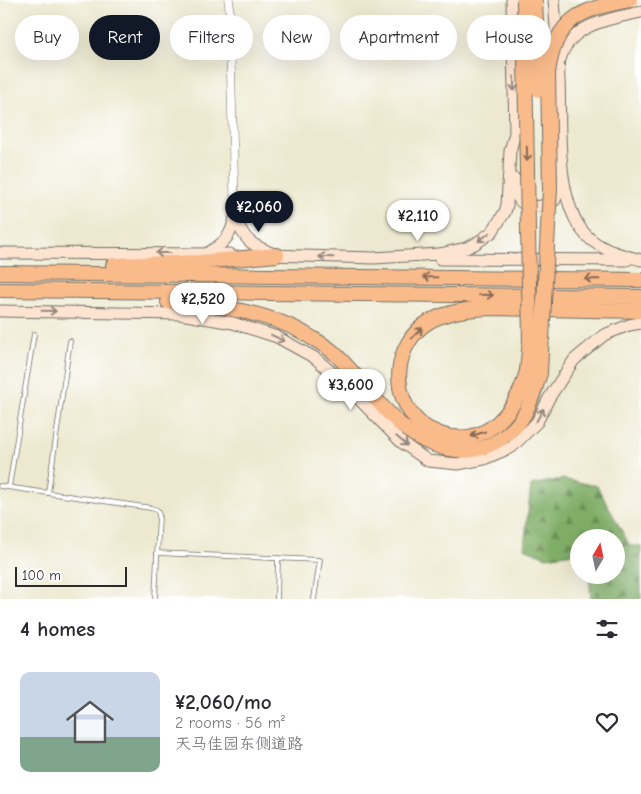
<!DOCTYPE html>
<html lang="en">
<head>
<meta charset="utf-8">
<style>
	body { margin:0; font-family:"Comic Neue","LXGW WenKai TC",sans-serif; background:#f2f2f3; color:#2b2b33; height:100vh; display:flex; flex-direction:column; font-size:19px; white-space:nowrap }
	* { box-sizing:border-box; margin:0 }
	p { font-size:16px; color:#7c7c81 }
	.icon { flex:none; width:28px; height:28px; fill:none; stroke:currentColor; stroke-width:2; stroke-linecap:round; stroke-linejoin:round }
	.map { position:relative; height:599px; overflow:hidden }
	.side { display:flex; flex-direction:column; background:#fff; flex:1 }
	.side>* { flex:none }
	.guide { position:absolute; left:15px; top:15px; width:611px; height:45px; display:flex; gap:10px }
	.needle { width:32px; rotate:9deg }
	.controls { position:absolute; left:570px; top:529px; display:grid; gap:10px }
	.controls a { display:grid; place-items:center; width:55px; height:55px; border-radius:50%; background:#fff; box-shadow:0 5px 20px #0002; font-size:25px }
	.scale { position:absolute; left:15px; bottom:12px; width:112px; box-sizing:border-box; padding-left:5px; border:2px solid #2b2b2b; border-top:0; font-size:14px; line-height:18px; white-space:nowrap; color:#2b2b2b; -webkit-text-stroke:4px #fff; paint-order:stroke }
	.price { position:absolute; translate:-50% -42px; padding:0 11px; border-radius:18px; background:#fff; color:#222; font-size:16px; line-height:32px; filter:drop-shadow(0 1px 2px #0008) }
	.price::after { content:''; position:absolute; left:50%; top:30px; width:15px; height:11px; margin-left:-8px; background:inherit; clip-path:polygon(0 0,100% 0,50% 100%) }
	.price.on { background:#111827; color:#fff }
	ul { padding:0; list-style:none }
	li { display:flex; align-items:center; gap:15px; height:125px; padding:0 20px }
	li span { display:grid; place-items:center; flex:none; width:140px; height:100px; border-radius:10px; color:#555 }
	li>.icon { margin-inline-start:auto }
	span .icon { width:60px; height:60px; fill:#fffc; stroke-width:1 }
	li b { font-size:21px }
	h2 { display:flex; justify-content:space-between; align-items:center; height:60px; padding:0 20px; font-size:21px }
	.pill { padding:0 18px; border-radius:22px; background:#fff; box-shadow:0 5px 20px #0002; font-size:18px; line-height:45px }
	.pill.on { background:#111827; color:#fff }
	.map>svg:first-child { display:block }
	.forest { fill:url(#forest-firs); stroke:#566c49 }
	.lines { fill:none; stroke-linecap:round; stroke-linejoin:round }
	.service-casing { stroke:#6f6e65; stroke-width:5.5 }
	.minor-casing { stroke:#6f6e65; stroke-width:9 }
	.secondary-casing { stroke:#6f6e65; stroke-width:13 }
	.trunk-casing { stroke:#6f6e65; stroke-width:16 }
	.service { stroke:#fff; stroke-width:4 }
	.minor { stroke:#fff; stroke-width:8 }
	.secondary { stroke:#fde4d1; stroke-width:11 }
	.trunk { stroke:#fabb8b; stroke-width:14 }
	.trunk-bridge-casing { stroke:#6f6e65; stroke-width:16; stroke-linecap:butt }
	.trunk-bridge { stroke:#fabb8b; stroke-width:14 }
	.oneway { stroke:#94887e }
	.oneway2 { stroke:#886c56 }
</style>
</head>
<body>
<div class="map">
<svg width="641" height="599" viewBox="0 0 641 599">
	<defs>
		<pattern id="forest-firs" width="22" height="20" patternUnits="userSpaceOnUse" patternTransform="scale(1.25)"><rect width="22" height="20" fill="#80ae67"/><path d="M5 1l3.5 6h-7zM16 11l3.5 6h-7z" fill="#698e55"/></pattern>
	</defs>
	<rect width="100%" height="100%" fill="#fff"/>
	<filter id="ink" filterUnits="userSpaceOnUse"><feTurbulence type="fractalNoise" baseFrequency=".02" numOctaves="2"/><feDisplacementMap in="SourceGraphic" scale="10" xChannelSelector="R" yChannelSelector="G"/><feConvolveMatrix kernelMatrix="1 2 1 2 8 2 1 2 1" color-interpolation-filters="sRGB"/></filter>
	<filter id="wash" filterUnits="userSpaceOnUse"><feTurbulence type="fractalNoise" baseFrequency=".0096" numOctaves="4" result="noise"/><feDisplacementMap in="SourceGraphic" scale="20" xChannelSelector="R" yChannelSelector="G"/><feGaussianBlur stdDeviation="1.12" result="paint"/><feColorMatrix in="noise" values="0 0 0 0 0 0 0 0 0 0 0 0 0 0 0 0 0 1.4 0 .05"/><feComposite in="paint" operator="in"/></filter>
	<g filter="url(#wash)">
		<rect width="100%" height="100%" fill="#ede9d0"/>
		<!-- forest -->
		<polygon class="forest" points="562,479 597,486 630,546 641,546 641,599 591,599 589,575 616,575 616,538 579,538 579,559 574,553 546,557 524,548 531,485"/>
	</g>
	<g filter="url(#ink)">
		<g class="lines">
			<defs>
				<g id="service">
					<polyline points="0,486 151,508 157,510 159,515 155,599"/>
					<polyline points="9,487 34,334"/>
					<polyline points="48,493 70,341"/>
					<polyline points="157,553 320,560 314,599"/>
					<polyline points="277,599 278,558"/>
				</g>
				<polyline id="minor" points="229,0 235,218"/>
				<g id="secondary">
					<path d="M554,0c2,27 4,53 5,80 2,44 -4,112 22,149 14,20 38,25 60,31"/>
					<path d="M560,60c9,-36 49,-41 81,-48"/>
					<path d="M515,179c1,5 0,11 2,16 5,16 27,13 38,5l7,-19"/>
					<path d="M235,218c11,25 17,27 41,37"/>
					<polyline points="0,253 230,254"/>
					<path d="M206,254c18,-11 24,-16 29,-36"/>
					<polyline points="269,255 374,258 439,254 466,248 475,244 492,232 505,212 507,205 510,151 515,133 512,0"/>
					<polyline points="440,259 627,260"/>
					<polyline points="0,311 180,314 233,323 277,337 315,358 337,377 401,442 428,461 458,464 484,459 512,447 537,422 549,398 574,360 604,335 629,325 641,323"/>
				</g>
				<g id="trunk">
					<polyline points="113,265 200,262 277,255"/>
					<polyline points="0,273 641,280"/>
					<polyline points="0,290 641,297"/>
					<path d="M168,302c41,1 104,11 139,33 8,5 18,10 25,16 38,34 63,88 117,98 14,3 28,2 41,-4 33,-16 40,-39 50,-72"/>
					<path d="M527,371c-10,38 -39,77 -84,64 -8,-3 -17,-6 -23,-12 -32,-28 -26,-81 10,-102 19,-10 39,-12 60,-13l151,3"/>
				</g>
			</defs>
			<!-- service casing -->
			<use href="#service" class="service-casing"/>
			<!-- minor casing -->
			<use href="#minor" class="minor-casing"/>
			<!-- secondary casing -->
			<use href="#secondary" class="secondary-casing"/>
			<!-- trunk casing -->
			<use href="#trunk" class="trunk-casing"/>
			<!-- service -->
			<use href="#service" class="service"/>
			<!-- minor -->
			<use href="#minor" class="minor"/>
			<!-- secondary -->
			<use href="#secondary" class="secondary"/>
			<!-- trunk -->
			<use href="#trunk" class="trunk"/>
			<defs>
				<g id="trunk-bridge">
					<polyline points="524,0 530,340 527,371"/>
					<polyline points="535,0 539,90"/>
					<path d="M542,340l8,-151 -2,-116c7,-55 33,-64 82,-73"/>
					<polyline points="540,373 542,331"/>
				</g>
			</defs>
			<!-- trunk-bridge casing -->
			<use href="#trunk-bridge" class="trunk-bridge-casing"/>
			<!-- trunk-bridge -->
			<use href="#trunk-bridge" class="trunk-bridge"/>
		</g>
		<!-- one-way arrows -->
		<defs><path id="oneway-shaft" d="M-6 0H5M1.5-3L5.5 0L1.5 3" fill="none" stroke-width="1.6" stroke-linecap="round" stroke-linejoin="round" transform="scale(1.25)"/></defs>
		<g class="oneway">
			<use href="#oneway-shaft" transform="translate(514 84) rotate(89)"/>
			<use href="#oneway-shaft" transform="translate(484 237) rotate(143)"/>
			<use href="#oneway-shaft" transform="translate(163 253) rotate(-180)"/>
			<use href="#oneway-shaft" transform="translate(326 257) rotate(-178)"/>
			<use href="#oneway-shaft" transform="translate(49 311) rotate(1)"/>
			<use href="#oneway-shaft" transform="translate(278 338) rotate(24)"/>
			<use href="#oneway-shaft" transform="translate(540 415) rotate(-61)"/>
			<use href="#oneway-shaft" transform="translate(402 441) rotate(40)"/>
		</g>
		<g class="oneway2">
			<use href="#oneway-shaft" transform="translate(527 154) rotate(89)"/>
			<use href="#oneway-shaft" transform="translate(430 277) rotate(-179)"/>
			<use href="#oneway-shaft" transform="translate(592 279) rotate(-179)"/>
			<use href="#oneway-shaft" transform="translate(486 295) rotate(1)"/>
			<use href="#oneway-shaft" transform="translate(417 333) rotate(-46)"/>
			<use href="#oneway-shaft" transform="translate(478 434) rotate(161)"/>
		</g>
	</g>
</svg>
<div class="controls">
<a><svg class="needle" viewBox="-14 -14 28 28"><path d="M0-13l5 13h-10z" fill="#e53935"/><path d="M0 13l5-13h-10z" fill="#7c7c81"/></svg></a>
</div>
<div class="scale">100 m</div>
<b class="price on" style="left:259px;top:233px">¥2,060</b>
<b class="price" style="left:418px;top:242px">¥2,110</b>
<b class="price" style="left:203px;top:325px">¥2,520</b>
<b class="price" style="left:351px;top:411px">¥3,600</b>
<div class="guide">
<a class="pill">Buy</a>
<a class="pill on">Rent</a>
<a class="pill">Filters</a>
<a class="pill">New</a>
<a class="pill">Apartment</a>
<a class="pill">House</a>
</div>
</div>
<section class="side">
<h2>4 homes<svg class="icon" aria-label="filters" viewBox="0 0 24 24"><path d="M4 7h16M4 17h16"/><circle cx="9" cy="7" r="2"/><circle cx="15" cy="17" r="2"/></svg></h2>
<ul>
<li><span style="background:linear-gradient(#c9d6e8 65%,#7fa58c 0)"><svg class="icon" aria-label="home" viewBox="0 0 24 24"><path d="M3 11l9-7 9 7M6 9v11h12V9"/></svg></span><div><b>¥2,060/mo</b><p>2 rooms · 56 m²</p><p>天马佳园东侧道路</p></div><svg class="icon" aria-label="heart" viewBox="0 0 24 24"><path d="M12 20l-8-8c-3-5 5-10 8-4 3-6 11-1 8 4z"/></svg></li>
</ul>
</section>
</body>
</html>
